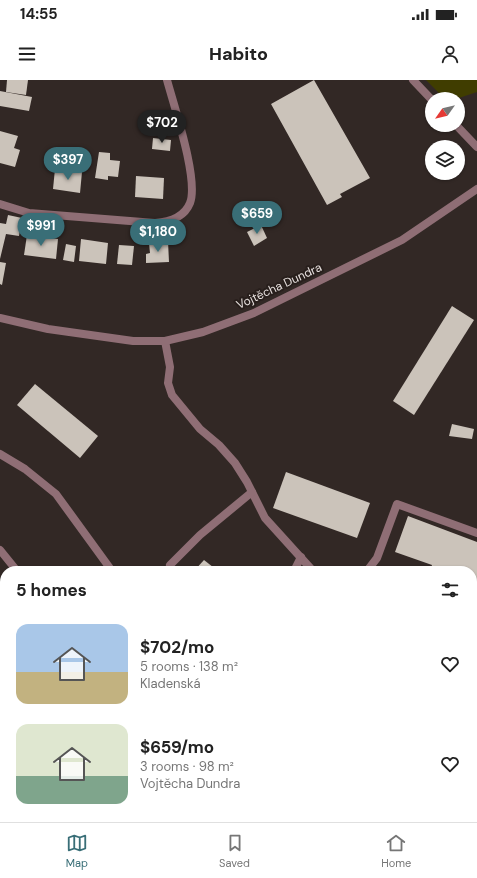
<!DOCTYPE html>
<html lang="en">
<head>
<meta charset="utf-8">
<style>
	body { margin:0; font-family:"DM Sans",sans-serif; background:#f2f2f2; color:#222; height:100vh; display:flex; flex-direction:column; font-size:15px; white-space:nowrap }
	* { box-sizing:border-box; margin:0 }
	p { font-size:13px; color:#767676 }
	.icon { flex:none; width:22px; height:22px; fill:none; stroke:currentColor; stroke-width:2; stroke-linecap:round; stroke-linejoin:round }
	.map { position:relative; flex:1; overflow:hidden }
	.panel { position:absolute; left:0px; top:486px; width:477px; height:256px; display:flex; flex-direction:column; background:#fff; border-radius:16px 16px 0 0; box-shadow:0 1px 3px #0004 }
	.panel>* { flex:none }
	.needle { width:26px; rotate:236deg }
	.tools { position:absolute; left:425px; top:12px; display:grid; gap:8px }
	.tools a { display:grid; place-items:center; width:40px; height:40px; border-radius:50%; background:#fff; box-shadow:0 1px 3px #0004; font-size:20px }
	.price { position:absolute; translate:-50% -34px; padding:0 9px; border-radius:14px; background:#396e77; color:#fff; font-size:13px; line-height:26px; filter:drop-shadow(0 1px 2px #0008) }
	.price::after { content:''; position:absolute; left:50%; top:24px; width:12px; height:9px; margin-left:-6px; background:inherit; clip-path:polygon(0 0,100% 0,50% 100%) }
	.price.on { background:#222; color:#fff }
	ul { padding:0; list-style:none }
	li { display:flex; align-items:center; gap:12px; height:100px; padding:0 16px }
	li span { display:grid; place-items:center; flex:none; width:112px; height:80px; border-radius:12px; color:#555 }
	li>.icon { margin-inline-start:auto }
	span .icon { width:48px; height:48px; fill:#fffc; stroke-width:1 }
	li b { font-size:17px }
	h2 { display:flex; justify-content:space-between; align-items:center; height:48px; padding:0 16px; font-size:17px }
	.status { display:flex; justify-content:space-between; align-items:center; height:28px; padding:0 20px; background:#fff; direction:ltr }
	.status svg { height:11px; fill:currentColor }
	header { display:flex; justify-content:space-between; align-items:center; height:52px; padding:0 16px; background:#fff; font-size:18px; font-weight:800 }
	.tab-bar { display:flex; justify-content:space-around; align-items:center; height:56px; border-top:1px solid #e0e0e0; background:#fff; font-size:11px; color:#767676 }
	.tab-bar a { display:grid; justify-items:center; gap:2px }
	.tab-bar .on { color:#396e77 }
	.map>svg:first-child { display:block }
	.green { fill:#403d00 }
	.building { fill:#cbc3ba }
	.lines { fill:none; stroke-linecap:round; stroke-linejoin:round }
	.lane { stroke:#8f6e75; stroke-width:8 }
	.street { stroke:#8f6e75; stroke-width:8 }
	.labels { text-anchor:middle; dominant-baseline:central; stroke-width:4; stroke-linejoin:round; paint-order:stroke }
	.street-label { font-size:12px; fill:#e6dfdd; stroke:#281f1c }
</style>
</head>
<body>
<div class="status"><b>14:55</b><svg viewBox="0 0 49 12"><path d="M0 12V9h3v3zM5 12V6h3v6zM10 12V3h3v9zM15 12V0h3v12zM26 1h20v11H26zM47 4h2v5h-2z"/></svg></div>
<header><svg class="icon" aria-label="menu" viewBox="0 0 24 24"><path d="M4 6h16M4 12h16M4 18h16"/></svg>Habito<svg class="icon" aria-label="person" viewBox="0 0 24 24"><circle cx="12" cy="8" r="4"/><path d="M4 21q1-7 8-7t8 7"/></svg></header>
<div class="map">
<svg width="477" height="742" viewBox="0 0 477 742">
	<rect width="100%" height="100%" fill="#322825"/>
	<!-- green -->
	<g class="green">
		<polygon points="426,0 477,0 477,12 456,19 445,19"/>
		<polygon points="0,599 5,602 5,737 472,737 472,640 474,635 477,634 477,742 0,742"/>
	</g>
	<!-- building -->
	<g class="building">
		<polygon points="7,0 28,0 26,15 6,12"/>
		<polygon points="314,0 370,98 340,114 342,117 327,125 271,24"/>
		<polygon points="0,11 32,17 29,31 0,26"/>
		<polygon points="0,51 18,56 14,68 20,70 15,87 0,83"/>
		<polygon points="153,58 171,60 170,71 152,69"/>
		<polygon points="99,72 110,73 110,80 120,81 118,97 108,96 108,100 95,98"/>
		<polygon points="55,89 82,92 80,113 53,109"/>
		<polygon points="136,96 164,98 163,119 135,117"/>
		<polygon points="8,135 22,138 19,156 6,154 0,179 0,143 6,144"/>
		<polygon points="261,145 267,158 254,166 247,152"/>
		<polygon points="27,155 58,159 56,179 24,175"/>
		<polygon points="81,159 108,163 106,184 79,181"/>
		<polygon points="168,161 169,182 146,183 146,174 150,173 149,163"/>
		<polygon points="66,164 76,166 74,182 63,180"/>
		<polygon points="119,165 134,166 132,185 117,184"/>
		<polygon points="0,182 6,183 2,205 0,204"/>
		<polygon points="452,226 474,240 414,335 393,321"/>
		<polygon points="35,304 98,356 80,378 17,325"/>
		<polygon points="452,344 474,349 472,359 449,356"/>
		<polygon points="286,392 370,423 357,458 273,428"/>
		<polygon points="408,436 477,462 477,502 472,500 472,491 430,491 432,485 395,472"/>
		<polygon points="204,480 218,491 194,491"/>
	</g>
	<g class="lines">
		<!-- lane -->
		<g class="lane">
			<polyline points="165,261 170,287 168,303 172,315 200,349 219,365 235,383 247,402 265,438 313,491"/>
			<polyline points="0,374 25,389 56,414 112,491"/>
			<polyline points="0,470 17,491"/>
			<polyline points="170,485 200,455 252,412"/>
			<polyline points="294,491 301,477"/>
			<polyline points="367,491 377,478 397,424 477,453"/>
		</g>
		<!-- street -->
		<g class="street">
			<polyline points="413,0 432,20"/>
			<polyline points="456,45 477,67"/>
			<path d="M0,124l29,9 126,10c14,-1 29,-5 35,-20 9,-23 -16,-97 -23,-123"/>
			<polyline points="0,238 48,249 133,261 165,261 203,252 254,233 402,160 477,109"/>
		</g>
	</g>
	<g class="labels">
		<!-- street labels -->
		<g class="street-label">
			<text transform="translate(279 206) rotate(-25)">Vojtěcha Dundra</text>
		</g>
	</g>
</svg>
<div class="tools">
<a><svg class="needle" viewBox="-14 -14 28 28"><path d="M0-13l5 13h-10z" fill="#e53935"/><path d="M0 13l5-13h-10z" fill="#767676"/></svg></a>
<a><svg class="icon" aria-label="layers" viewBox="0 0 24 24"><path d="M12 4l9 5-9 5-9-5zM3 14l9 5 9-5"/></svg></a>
</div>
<b class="price on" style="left:162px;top:64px">$702</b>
<b class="price" style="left:68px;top:101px">$397</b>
<b class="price" style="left:257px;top:155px">$659</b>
<b class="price" style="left:41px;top:167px">$991</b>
<b class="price" style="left:158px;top:173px">$1,180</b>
<section class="panel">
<h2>5 homes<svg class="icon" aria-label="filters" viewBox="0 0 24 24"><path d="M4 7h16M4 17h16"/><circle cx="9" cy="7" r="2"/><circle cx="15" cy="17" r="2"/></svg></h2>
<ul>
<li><span style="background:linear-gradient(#a9c7e8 60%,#c2b280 0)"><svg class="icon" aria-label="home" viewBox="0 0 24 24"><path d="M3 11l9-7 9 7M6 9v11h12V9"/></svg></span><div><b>$702/mo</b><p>5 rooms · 138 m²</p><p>Kladenská</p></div><svg class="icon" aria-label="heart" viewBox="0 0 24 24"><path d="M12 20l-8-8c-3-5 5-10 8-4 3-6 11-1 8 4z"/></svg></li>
<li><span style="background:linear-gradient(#dfe7d0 65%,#7fa58c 0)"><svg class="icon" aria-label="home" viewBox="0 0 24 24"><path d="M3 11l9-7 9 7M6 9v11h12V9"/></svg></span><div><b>$659/mo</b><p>3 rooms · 98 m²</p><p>Vojtěcha Dundra</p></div><svg class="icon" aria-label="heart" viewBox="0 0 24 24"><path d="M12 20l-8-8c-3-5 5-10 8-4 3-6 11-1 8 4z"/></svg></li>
</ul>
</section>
</div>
<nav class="tab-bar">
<a class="on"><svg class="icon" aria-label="map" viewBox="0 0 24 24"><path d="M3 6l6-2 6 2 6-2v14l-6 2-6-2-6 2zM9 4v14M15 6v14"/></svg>Map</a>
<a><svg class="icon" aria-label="saved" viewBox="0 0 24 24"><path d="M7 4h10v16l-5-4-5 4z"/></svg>Saved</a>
<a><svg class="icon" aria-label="home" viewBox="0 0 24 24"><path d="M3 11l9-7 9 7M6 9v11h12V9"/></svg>Home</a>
</nav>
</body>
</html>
